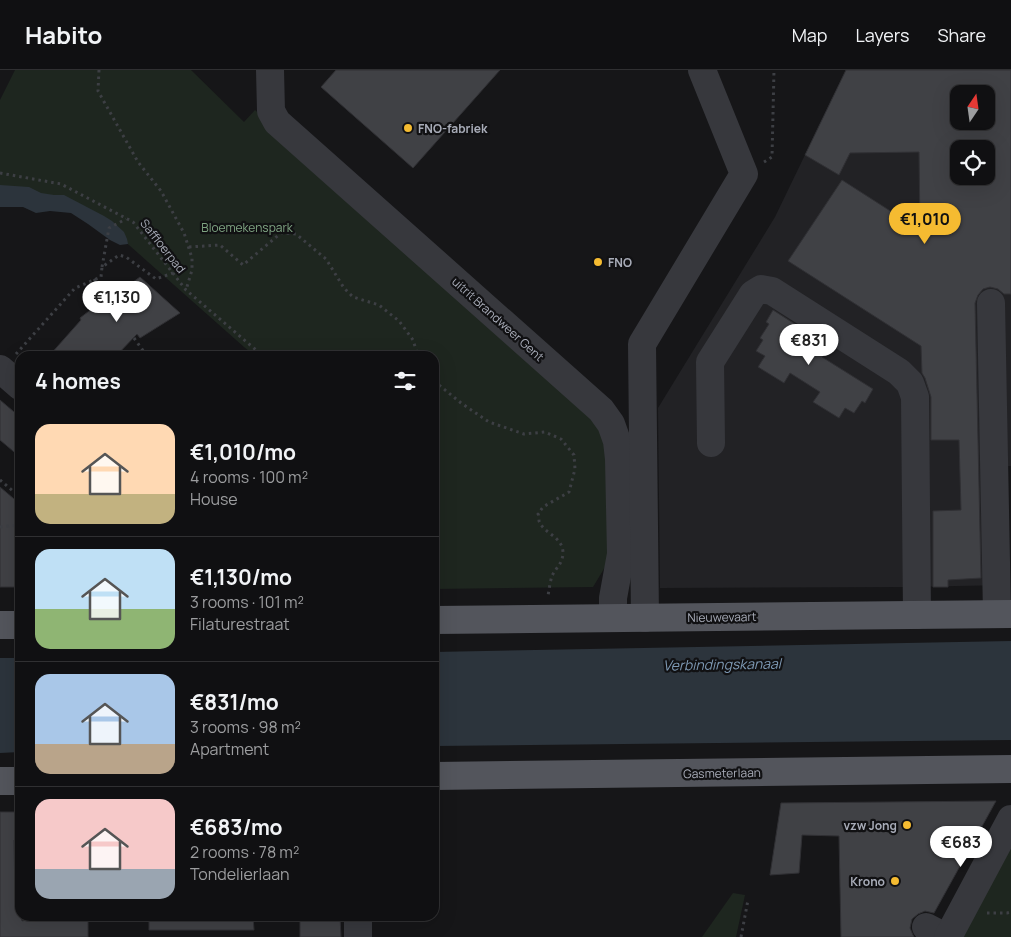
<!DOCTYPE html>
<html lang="en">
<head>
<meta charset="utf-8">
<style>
	body { margin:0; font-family:Manrope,sans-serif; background:#1e1e20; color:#f1f3f6; height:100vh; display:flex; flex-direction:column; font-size:19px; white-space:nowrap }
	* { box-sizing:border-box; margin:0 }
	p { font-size:16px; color:#9c9d9f }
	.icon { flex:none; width:28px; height:28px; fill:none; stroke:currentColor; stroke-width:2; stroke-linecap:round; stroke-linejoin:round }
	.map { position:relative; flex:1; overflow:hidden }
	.drawer { position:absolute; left:15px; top:281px; width:424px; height:570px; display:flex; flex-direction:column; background:#101012; border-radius:15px; box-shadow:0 5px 20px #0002,0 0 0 1px #303032 }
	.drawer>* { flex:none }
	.needle { width:32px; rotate:13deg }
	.tools { position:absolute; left:950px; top:15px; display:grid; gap:10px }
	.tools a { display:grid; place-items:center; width:45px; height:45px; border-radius:10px; background:#101012; box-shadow:0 5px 20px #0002,0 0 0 1px #303032; font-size:25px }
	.price { position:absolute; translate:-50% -42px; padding:0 11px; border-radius:18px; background:#fff; color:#222; font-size:16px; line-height:32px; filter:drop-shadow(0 1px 2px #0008) }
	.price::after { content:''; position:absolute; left:50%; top:30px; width:15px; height:11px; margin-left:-8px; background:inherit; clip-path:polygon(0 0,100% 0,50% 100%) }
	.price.selected { background:#f5bb31; color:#111 }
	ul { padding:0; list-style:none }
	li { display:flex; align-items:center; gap:15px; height:125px; padding:0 20px }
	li+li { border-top:1px solid #303032 }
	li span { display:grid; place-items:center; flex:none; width:140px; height:100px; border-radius:15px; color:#555 }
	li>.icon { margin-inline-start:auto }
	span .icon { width:60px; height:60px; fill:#fffc; stroke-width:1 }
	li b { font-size:21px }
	h2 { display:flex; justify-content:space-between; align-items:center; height:60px; padding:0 20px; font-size:21px }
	header { display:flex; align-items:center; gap:30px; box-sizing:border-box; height:70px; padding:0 25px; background:#101012; border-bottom:1px solid #303032 }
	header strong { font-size:24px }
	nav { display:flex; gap:28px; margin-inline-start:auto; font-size:18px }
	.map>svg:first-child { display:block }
	.built { fill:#222225; fill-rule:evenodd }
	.green { fill:#1e261f }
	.water { fill:#2c343c }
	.building { fill:#404145; stroke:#303034; fill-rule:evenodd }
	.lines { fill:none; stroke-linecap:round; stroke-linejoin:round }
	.path { stroke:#3d3f44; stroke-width:3; stroke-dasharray:2.5 4; stroke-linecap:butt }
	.minor { stroke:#37383d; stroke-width:28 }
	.major { stroke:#53555c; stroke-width:28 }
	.poi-dot { fill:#f5bb31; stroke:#111113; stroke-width:2 }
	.labels { text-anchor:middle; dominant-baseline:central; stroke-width:4.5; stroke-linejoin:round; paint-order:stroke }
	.poi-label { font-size:12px; font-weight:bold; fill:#a8acb8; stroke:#111113; text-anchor:start }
	.park-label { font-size:12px; fill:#7fa482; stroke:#111113 }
	.street-label { font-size:12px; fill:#a8acb8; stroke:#111113 }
	.water-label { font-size:14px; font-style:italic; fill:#7e99b4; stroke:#111113 }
</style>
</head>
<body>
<header>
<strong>Habito</strong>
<nav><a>Map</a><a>Layers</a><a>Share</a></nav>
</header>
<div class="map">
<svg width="1011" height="867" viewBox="0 0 1011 867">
	<rect width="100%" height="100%" fill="#161618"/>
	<!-- built -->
	<path class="built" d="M846,0h165v396h-4l2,119 -104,2 -245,1 -2,-180 117,-191zM959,24h27v27h-27zM959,79h27v27h-27z"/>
	<!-- green -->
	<g class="green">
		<polygon points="15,0 191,0 244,52 255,40 593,347 606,365 611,487 593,517 434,519 434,286 255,286 244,277 86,137 0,126 0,30"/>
		<polygon points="1011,769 1011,867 960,867"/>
		<polygon points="733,823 745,825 736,867 702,867"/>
	</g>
	<!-- water -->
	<g class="water">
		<polygon points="0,115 29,117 41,123 54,125 64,125 104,146 112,151 124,162 127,169 128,174 120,175 110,170 88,154 71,143 50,141 36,143 23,137 0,137"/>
		<polygon points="1011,571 1011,670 434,676 434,582"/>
		<polygon points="0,588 20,588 20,682 0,683"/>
	</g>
	<!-- building -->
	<g class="building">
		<polygon points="336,0 500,0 413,98 321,17"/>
		<path d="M846,0h165v224h-7l-6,-5 -8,-2 -7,2 -5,6 -3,8 6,275 -33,2v7h-15v-76l28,-1 -2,-70h-28v-43l-6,-19 -3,-5 -1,-27 -133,-85 54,-81 78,50 -1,-78 -69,1 -11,22 -34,-20zM959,24h27v27h-27zM959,79h27v27h-27z"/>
		<polygon points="140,207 180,243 140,268 137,264 116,286 49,286 81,250 80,248 93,238 95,240"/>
		<polygon points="773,240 829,276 822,287 873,319 865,333 862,331 854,343 845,338 839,348 813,332 820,322 790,303 784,313 758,297 765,286 756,281 763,270 760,268 769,254 766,252"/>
		<polygon points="0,330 20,347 20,387 0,370"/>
		<polygon points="0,417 20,434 20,517 0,517"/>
		<polygon points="996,731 934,843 925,841 918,844 912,849 910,858 913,865 914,867 841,867 839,766 802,765 799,803 770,805 781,733"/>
		<polygon points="0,742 20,742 20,770 14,770 15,829 20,829 20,846 21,846 22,851 33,849 33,851 88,850 88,867 0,867"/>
		<polygon points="149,846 253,846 254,860 149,860"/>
		<polygon points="300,846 340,846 341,867 300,867"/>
	</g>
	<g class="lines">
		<!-- path -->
		<g class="path">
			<polyline points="99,0 98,21 138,92 161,121 184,163 192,188 192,200 186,220"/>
			<polyline points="764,92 772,87 774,0"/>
			<polyline points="0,103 61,114 133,152 186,220 263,286"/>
			<polyline points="189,177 220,175 243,195 281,163 296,164 326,189 344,218 353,227 379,235 399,251 413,270 418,286"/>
			<polyline points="102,197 109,158 126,149"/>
			<polyline points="94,209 109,230"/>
			<polyline points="134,268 147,286"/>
			<polyline points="16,284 75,218 101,207 102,197 119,185 126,187 156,209 173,203"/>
			<path d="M434,311l27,22 28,19 35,12 21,-2 16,7 13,16 1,14 -6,23 -26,15 -5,7c1,0 1,7 1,7 5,13 23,15 24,31 0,12 -7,15 -11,24 -2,6 -3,14 -4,20"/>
			<polyline points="0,410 20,427"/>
			<polyline points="0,457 20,455"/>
			<polyline points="987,843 1007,843 1011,842"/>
			<polyline points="741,867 748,830"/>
		</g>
		<!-- minor -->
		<g class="minor">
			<polyline points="270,0 271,41 277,52 601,340 611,354 617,371 619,389 621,484 613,528 613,548"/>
			<polyline points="991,233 997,544"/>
			<polyline points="0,299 20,316"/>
			<polyline points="711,373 710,292 753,224 761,219 772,221 899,302 910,313 915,327 917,545"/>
			<polyline points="645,548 642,274 744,104 702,0"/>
			<polyline points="358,846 358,867"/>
			<polyline points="926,857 945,867"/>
			<polyline points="948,867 1011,749"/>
		</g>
		<!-- major -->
		<g class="major">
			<polyline points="434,550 1011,544"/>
			<polyline points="0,555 20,555"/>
			<polyline points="434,706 1011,699"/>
			<polyline points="0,711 20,711"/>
		</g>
	</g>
	<!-- markers -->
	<g class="poi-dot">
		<circle cx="408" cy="58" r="5"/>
		<circle cx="598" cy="192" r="5"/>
		<circle cx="907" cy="755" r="5"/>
		<circle cx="895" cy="811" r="5"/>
	</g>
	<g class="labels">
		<!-- poi labels -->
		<g class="poi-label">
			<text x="418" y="58">FNO-fabriek</text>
			<text x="608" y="192">FNO</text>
			<text x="897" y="755" text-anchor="end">vzw Jong</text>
			<text x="885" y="811" text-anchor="end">Krono</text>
		</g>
		<!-- park labels -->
		<g class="park-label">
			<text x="247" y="157">Bloemekenspark</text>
		</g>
		<!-- street labels -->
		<g class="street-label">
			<text transform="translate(163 176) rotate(52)">Saffloerpad</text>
			<text transform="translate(498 249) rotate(42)">uitrit Brandweer Gent</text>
			<text transform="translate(722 547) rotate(-1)">Nieuwevaart</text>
			<text transform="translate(722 703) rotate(-1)">Gasmeterlaan</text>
		</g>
		<!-- water labels -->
		<g class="water-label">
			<text transform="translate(722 594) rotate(-1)">Verbindingskanaal</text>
		</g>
	</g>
</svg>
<div class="tools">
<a><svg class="needle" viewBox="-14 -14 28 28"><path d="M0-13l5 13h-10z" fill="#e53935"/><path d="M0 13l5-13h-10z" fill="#9c9d9f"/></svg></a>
<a><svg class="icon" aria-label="locate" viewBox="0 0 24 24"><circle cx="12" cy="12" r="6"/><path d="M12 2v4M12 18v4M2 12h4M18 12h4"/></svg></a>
</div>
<b class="price selected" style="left:925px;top:175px">€1,010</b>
<b class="price" style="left:117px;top:253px">€1,130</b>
<b class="price" style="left:809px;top:296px">€831</b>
<b class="price" style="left:961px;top:798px">€683</b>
<section class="drawer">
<h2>4 homes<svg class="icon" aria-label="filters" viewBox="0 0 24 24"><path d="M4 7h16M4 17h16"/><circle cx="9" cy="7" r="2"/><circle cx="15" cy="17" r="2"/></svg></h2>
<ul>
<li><span style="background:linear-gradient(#ffd9b3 70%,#c2b280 0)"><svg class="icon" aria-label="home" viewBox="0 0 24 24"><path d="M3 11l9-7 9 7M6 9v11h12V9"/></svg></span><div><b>€1,010/mo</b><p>4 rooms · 100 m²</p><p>House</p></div></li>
<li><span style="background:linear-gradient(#bfe0f5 60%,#8fb573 0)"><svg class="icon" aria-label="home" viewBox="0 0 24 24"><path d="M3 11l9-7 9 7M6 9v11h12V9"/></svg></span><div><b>€1,130/mo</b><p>3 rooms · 101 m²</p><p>Filaturestraat</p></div></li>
<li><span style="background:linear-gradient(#a9c7e8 70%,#b9a48a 0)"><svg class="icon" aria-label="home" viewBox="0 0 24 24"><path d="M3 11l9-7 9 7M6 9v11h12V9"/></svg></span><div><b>€831/mo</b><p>3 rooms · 98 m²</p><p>Apartment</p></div></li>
<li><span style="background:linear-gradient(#f6c9c9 70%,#9aa5b1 0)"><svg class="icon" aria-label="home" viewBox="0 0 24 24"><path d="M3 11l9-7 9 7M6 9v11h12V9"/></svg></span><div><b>€683/mo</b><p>2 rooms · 78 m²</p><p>Tondelierlaan</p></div></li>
</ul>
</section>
</div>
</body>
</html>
